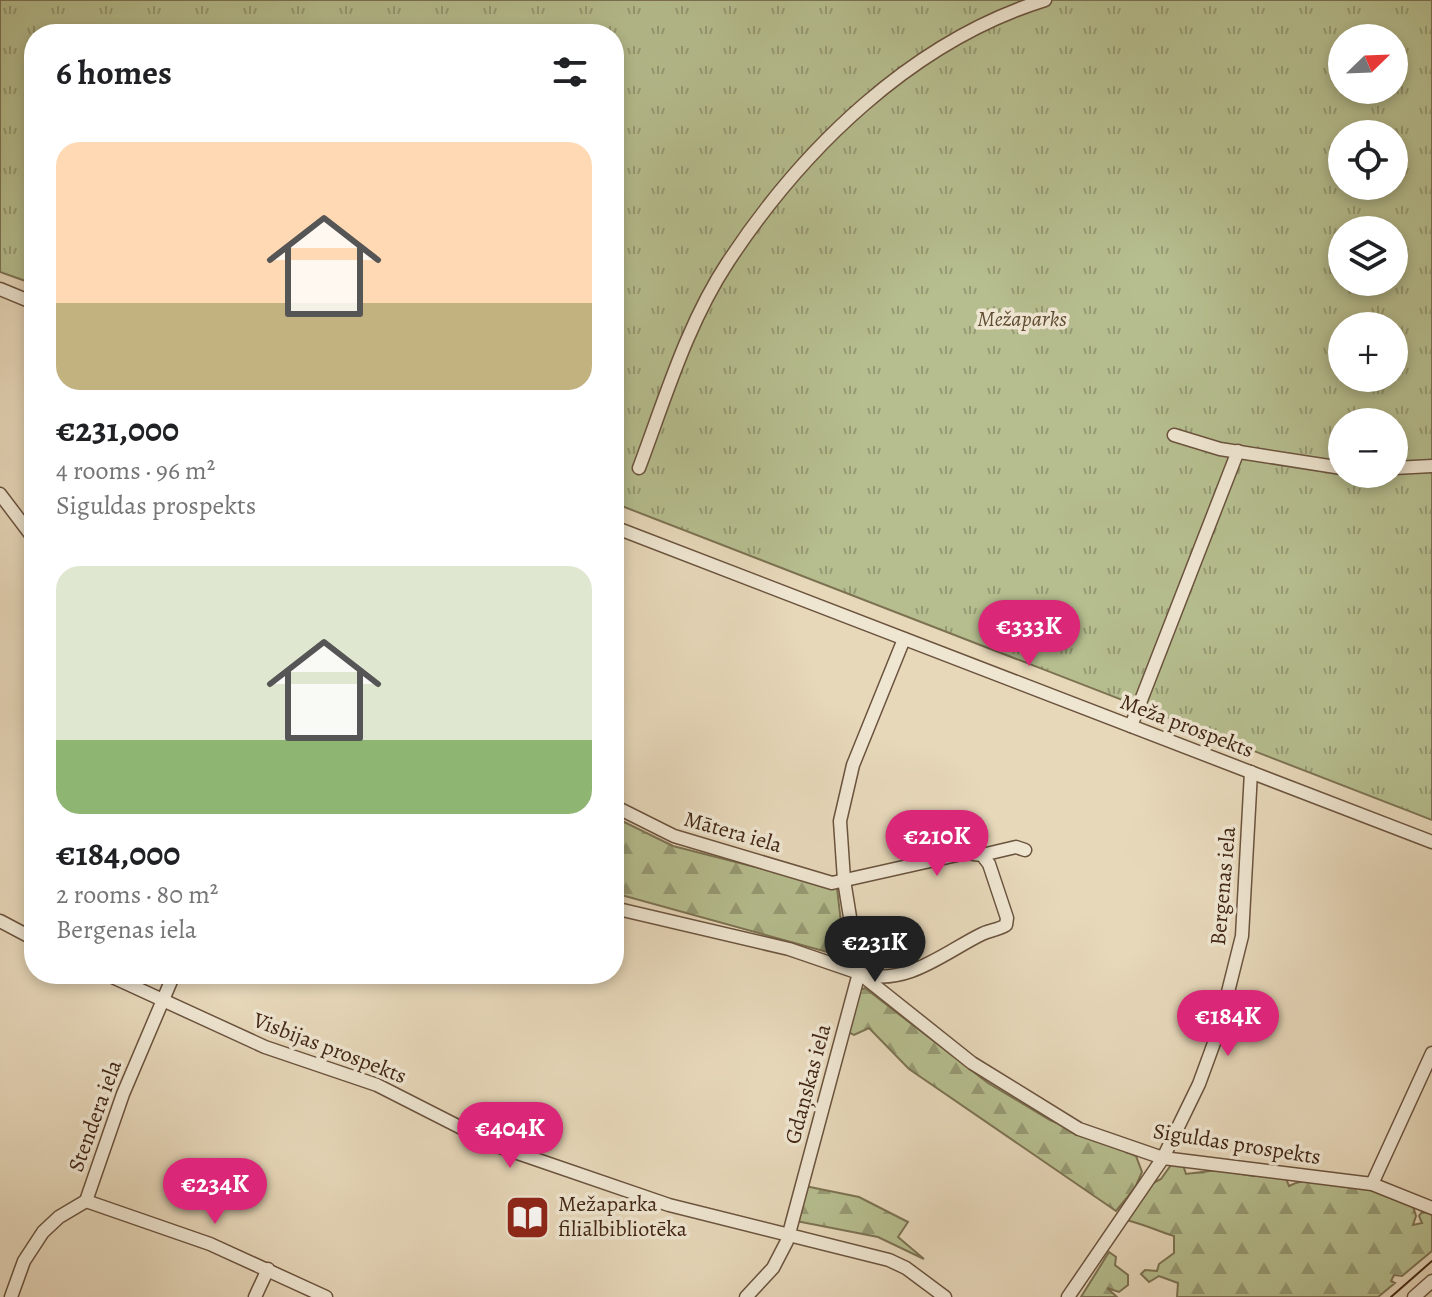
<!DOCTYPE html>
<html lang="en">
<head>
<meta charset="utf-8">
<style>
	body { margin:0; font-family:Alegreya,serif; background:#f2f2f2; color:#202124; height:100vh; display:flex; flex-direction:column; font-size:30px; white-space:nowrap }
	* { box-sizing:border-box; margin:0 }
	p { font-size:26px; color:#757577 }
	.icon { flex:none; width:44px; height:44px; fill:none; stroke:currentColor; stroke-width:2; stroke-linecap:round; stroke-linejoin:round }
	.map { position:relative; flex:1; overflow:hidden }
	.sheet { position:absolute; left:24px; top:24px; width:600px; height:960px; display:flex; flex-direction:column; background:#fff; border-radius:32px; box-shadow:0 4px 12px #0003 }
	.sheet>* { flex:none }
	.needle { width:52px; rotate:67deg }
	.controls { position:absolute; left:1328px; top:24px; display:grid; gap:16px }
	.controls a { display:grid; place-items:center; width:80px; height:80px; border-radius:50%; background:#fff; box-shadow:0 4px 12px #0003; font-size:40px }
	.price { position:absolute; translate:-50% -68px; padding:0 18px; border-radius:28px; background:#db2777; color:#fff; font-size:26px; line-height:52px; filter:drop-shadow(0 2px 4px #0008) }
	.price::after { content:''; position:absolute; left:50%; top:48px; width:24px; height:18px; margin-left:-12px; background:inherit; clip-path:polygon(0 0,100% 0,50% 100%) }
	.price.on { background:#222; color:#fff }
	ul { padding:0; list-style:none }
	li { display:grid; align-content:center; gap:16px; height:424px; padding:0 32px }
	li span { display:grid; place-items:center; height:248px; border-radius:24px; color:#555 }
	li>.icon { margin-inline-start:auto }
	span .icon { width:144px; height:144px; fill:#fffc; stroke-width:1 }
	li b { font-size:34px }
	h2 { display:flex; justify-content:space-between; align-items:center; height:96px; padding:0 32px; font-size:34px }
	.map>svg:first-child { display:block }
	.forest { fill:url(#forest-firs); stroke:#7c7252; stroke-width:2 }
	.park { fill:url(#park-tufts); stroke:#7c7252; stroke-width:2; fill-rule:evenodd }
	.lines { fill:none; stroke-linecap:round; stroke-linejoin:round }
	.minor-casing { stroke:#6b533e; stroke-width:15 }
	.minor { stroke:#efe6d2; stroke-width:12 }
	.tram { stroke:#422714; stroke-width:2 }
	.labels { text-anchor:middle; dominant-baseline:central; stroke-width:7; stroke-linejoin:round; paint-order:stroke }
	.park-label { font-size:22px; font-style:italic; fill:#5f4d33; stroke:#efe6d2 }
	.street-label { font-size:22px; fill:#422714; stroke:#efe6d2 }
	.poi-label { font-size:22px; fill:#422714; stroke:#efe6d2; text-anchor:start }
</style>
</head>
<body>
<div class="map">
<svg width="1432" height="1297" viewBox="0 0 1432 1297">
	<defs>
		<pattern id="forest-firs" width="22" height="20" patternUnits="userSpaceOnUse" patternTransform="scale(2)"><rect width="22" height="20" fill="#b6be8f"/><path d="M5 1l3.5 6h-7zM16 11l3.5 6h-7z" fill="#969a74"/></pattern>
		<pattern id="park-tufts" width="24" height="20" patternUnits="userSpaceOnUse" patternTransform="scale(2)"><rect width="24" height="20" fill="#b6be8f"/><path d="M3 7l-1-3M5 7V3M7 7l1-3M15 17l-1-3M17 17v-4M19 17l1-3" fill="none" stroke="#969a74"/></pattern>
	</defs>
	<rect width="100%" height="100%" fill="#e7d8ba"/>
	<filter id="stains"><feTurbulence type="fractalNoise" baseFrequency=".0025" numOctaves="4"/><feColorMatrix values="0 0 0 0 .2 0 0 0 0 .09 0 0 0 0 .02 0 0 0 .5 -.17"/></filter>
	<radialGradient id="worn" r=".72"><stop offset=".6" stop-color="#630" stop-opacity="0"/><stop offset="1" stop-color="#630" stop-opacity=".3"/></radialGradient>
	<!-- forest -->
	<g class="forest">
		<polygon points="614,817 673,846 837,888 845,957 614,893"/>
		<polygon points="865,988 988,1083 1050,1120 1136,1156 1142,1172 1135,1188 1116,1211 909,1069 869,1028 854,1035 846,1031 858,991"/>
		<path d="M1171,1165h12l3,9 32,-4 36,6h31l4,10c32,-17 90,7 123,17l4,13 -3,9 9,-2 -3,-7 3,-4 10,1v38l-30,25 -8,-1 -3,6 4,2 -17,14h-201l1,-14 -19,-7 -10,6 -8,-8 4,-4 12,1 2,-7 15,-11v-17c-17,-5 -30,-12 -48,-16l25,-36 10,-5z"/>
		<polygon points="805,1186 859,1197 908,1222 898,1237 924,1259 878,1237 796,1221"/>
		<polygon points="1109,1252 1116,1257 1115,1265 1128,1275 1128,1285 1119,1292 1107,1288 1117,1297 1081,1297"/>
	</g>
	<!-- park -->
	<path class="park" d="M0,0h1432v820l-818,-317v-469h-580v250l-34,-12zM1342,38h52v52h-52zM1342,134h52v52h-52zM1342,230h52v52h-52zM1342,326h52v52h-52zM1342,422h52v52h-52z"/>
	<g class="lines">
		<defs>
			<g id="minor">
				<polyline points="0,289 34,303"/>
				<polyline points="1174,435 1220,449 1342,468"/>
				<path d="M639,468c26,-69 48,-144 89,-206 75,-114 185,-221 317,-262"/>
				<polyline points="1394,468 1432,466"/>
				<polyline points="0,494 34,539"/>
				<polyline points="614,527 1432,842"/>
				<polyline points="1131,726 1238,451"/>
				<path d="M614,806l60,30 158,47 134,-30 16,2 7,9 18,54 -1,7c-8,5 -16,5 -24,9 -37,18 -75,52 -119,40"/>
				<polyline points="982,855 1016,847 1025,850"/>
				<polyline points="614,908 789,949 859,973 972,1063 1079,1129 1163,1158 1372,1184 1432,1208"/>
				<polyline points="0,921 34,939"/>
				<polyline points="106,974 265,1047 377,1085 497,1146 669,1205 889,1260 906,1268 945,1297"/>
				<polyline points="1372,1184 1432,1053"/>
				<polyline points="86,1201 210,1244 326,1297"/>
				<polyline points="11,1297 24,1261 43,1232 59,1217 86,1201 123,1094 174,974"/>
				<polyline points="255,1297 268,1269"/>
				<polyline points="746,1297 773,1268 787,1241 859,973 844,880 840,821 853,765 904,639"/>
				<polyline points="1068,1297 1163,1158 1199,1084 1218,1032 1242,936 1251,772"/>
				<polyline points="1414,1297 1432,1281"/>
			</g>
		</defs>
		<!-- minor casing -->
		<use href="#minor" class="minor-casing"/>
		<!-- minor -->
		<use href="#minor" class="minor"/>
		<!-- tram -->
		<polyline class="tram" points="1391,1297 1432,1261"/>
	</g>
	<!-- icons -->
	<defs>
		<symbol id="library-square" viewBox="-11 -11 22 22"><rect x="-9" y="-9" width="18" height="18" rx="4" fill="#8f2418" stroke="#efe6d2"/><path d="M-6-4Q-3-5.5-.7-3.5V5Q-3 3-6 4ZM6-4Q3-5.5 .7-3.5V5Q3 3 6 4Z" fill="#fff"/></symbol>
	</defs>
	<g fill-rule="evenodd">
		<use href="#library-square" x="502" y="1192" width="51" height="51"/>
	</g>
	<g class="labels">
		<!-- park labels -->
		<g class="park-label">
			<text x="1022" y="319">Mežaparks</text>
		</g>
		<!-- street labels -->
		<g class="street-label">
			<text transform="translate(1187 726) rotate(21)">Meža prospekts</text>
			<text transform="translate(733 832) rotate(16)">Mātera iela</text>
			<text transform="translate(1223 886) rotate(-85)">Bergenas iela</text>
			<text transform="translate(330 1048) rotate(21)">Visbijas prospekts</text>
			<text transform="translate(808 1084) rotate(-75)">Gdaņskas iela</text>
			<text transform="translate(95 1116) rotate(-70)">Stendera iela</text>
			<text transform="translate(1237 1144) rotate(9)">Siguldas prospekts</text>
		</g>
		<!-- poi labels -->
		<g class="poi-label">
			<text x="558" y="1204">Mežaparka<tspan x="558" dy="25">filiālbibliotēka</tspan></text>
		</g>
	</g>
	<rect width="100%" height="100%" filter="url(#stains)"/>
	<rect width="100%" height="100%" fill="url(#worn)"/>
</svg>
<div class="controls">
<a><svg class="needle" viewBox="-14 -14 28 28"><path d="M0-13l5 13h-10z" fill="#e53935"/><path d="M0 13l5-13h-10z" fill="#757577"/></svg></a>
<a><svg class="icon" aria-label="locate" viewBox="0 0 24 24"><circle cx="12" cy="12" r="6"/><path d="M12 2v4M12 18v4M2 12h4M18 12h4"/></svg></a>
<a><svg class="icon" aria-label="layers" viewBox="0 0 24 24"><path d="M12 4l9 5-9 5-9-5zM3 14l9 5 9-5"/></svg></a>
<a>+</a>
<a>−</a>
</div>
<b class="price" style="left:1029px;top:668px">€333K</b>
<b class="price" style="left:937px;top:878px">€210K</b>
<b class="price on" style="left:875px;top:984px">€231K</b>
<b class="price" style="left:1228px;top:1058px">€184K</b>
<b class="price" style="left:510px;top:1170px">€404K</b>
<b class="price" style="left:215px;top:1226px">€234K</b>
<section class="sheet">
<h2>6 homes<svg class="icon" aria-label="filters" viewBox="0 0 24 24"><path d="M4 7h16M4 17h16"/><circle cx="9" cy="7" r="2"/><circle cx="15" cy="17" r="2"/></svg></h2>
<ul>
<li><span style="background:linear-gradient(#ffd9b3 65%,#c2b280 0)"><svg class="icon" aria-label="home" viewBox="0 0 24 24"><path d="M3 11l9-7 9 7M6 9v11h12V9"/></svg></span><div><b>€231,000</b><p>4 rooms · 96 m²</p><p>Siguldas prospekts</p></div></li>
<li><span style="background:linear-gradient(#dfe7d0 70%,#8fb573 0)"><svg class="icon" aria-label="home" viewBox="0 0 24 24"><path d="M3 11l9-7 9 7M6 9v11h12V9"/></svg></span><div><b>€184,000</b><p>2 rooms · 80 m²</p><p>Bergenas iela</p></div></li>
</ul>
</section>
</div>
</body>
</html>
